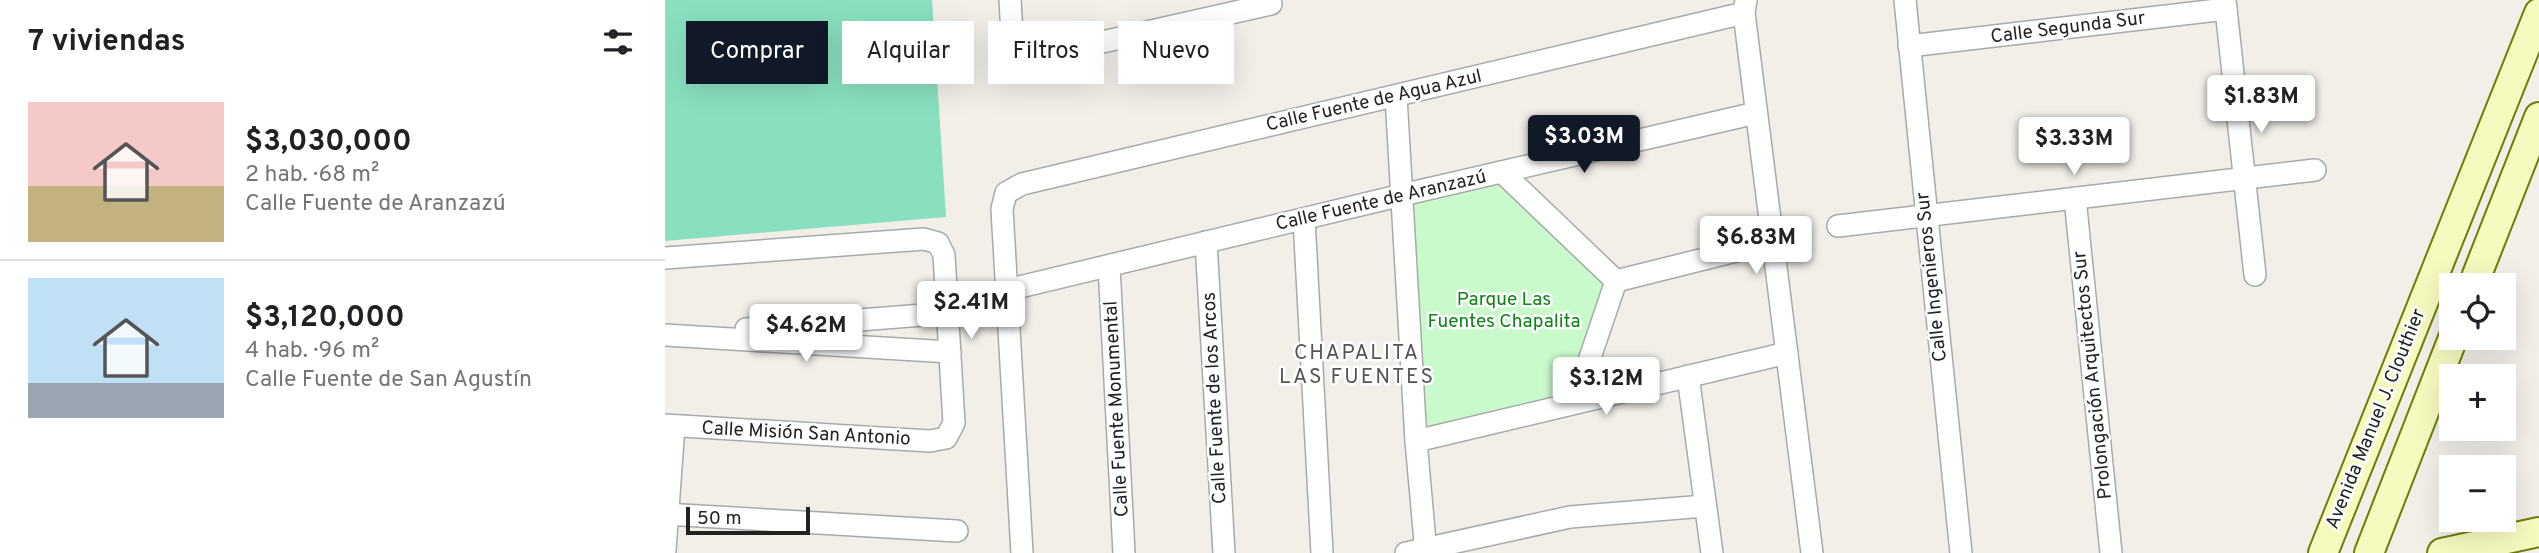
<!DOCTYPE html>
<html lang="es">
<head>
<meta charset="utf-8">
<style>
	body { margin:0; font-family:Overpass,sans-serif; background:#f2f2f2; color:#202124; height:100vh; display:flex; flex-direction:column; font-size:26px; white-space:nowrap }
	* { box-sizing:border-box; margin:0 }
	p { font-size:23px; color:#757577 }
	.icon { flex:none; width:38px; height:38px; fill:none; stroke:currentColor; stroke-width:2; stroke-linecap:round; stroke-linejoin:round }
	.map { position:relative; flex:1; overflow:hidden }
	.drawer { display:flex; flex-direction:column; background:#fff; width:665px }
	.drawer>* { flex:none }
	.guide { position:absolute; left:21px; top:21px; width:665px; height:63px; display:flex; gap:14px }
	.buttons { position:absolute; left:1774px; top:273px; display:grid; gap:14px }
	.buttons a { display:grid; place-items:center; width:77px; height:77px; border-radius:0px; background:#fff; box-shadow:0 7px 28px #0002; font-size:35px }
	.scale { position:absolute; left:21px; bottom:18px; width:124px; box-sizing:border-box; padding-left:7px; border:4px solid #222; border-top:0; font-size:19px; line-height:24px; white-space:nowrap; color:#222; -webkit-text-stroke:5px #fff; paint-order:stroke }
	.price { position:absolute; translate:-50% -60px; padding:0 16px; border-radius:7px; background:#fff; color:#222; font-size:23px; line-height:46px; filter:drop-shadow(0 2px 4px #0008) }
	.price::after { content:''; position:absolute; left:50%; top:42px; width:21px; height:16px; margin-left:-10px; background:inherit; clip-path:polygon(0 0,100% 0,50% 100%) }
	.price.selected { background:#111827; color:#fff }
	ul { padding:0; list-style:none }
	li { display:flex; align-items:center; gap:21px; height:175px; padding:0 28px }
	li+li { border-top:2px solid #e0e0e0 }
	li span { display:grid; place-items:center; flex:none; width:196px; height:140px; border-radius:0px; color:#555 }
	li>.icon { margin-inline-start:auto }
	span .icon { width:84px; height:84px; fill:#fffc; stroke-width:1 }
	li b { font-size:30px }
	h2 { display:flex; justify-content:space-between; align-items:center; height:84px; padding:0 28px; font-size:30px }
	.chip { padding:0 24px; border-radius:0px; background:#fff; box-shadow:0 7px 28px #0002; font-size:24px; line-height:63px }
	.chip.selected { background:#111827; color:#fff }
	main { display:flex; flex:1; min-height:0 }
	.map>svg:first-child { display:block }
	.park { fill:#c8facc }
	.pitch { fill:#88e0be }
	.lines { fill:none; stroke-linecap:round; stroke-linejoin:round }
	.street-casing { stroke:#a9a9a9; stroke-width:24 }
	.secondary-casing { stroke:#707d05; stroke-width:32 }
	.street { stroke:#fff; stroke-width:21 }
	.secondary { stroke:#f7fabf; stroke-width:28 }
	.labels { text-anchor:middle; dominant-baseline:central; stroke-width:5; stroke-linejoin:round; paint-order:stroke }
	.street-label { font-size:19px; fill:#222; stroke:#fff }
	.park-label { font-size:19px; fill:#0c8416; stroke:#fff }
	.neighbourhood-label { font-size:21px; letter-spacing:2px; fill:#555; stroke:#fff }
</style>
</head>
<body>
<main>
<section class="drawer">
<h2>7 viviendas<svg class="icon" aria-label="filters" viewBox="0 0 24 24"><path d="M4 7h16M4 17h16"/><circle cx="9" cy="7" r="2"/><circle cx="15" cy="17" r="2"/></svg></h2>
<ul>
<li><span style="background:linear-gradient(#f6c9c9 60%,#c2b280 0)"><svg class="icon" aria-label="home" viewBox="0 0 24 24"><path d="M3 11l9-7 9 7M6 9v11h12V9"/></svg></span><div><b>$3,030,000</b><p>2 hab. · 68 m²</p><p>Calle Fuente de Aranzazú</p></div></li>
<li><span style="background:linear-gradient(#bfe0f5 75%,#9aa5b1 0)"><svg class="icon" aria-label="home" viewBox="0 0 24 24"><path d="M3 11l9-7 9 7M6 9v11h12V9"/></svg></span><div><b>$3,120,000</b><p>4 hab. · 96 m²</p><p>Calle Fuente de San Agustín</p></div></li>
</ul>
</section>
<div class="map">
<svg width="1874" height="553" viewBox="0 0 1874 553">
	<rect width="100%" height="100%" fill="#f2efe9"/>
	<!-- park -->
	<polygon class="park" points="833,181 938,284 905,400 759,434 747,203"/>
	<!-- pitch -->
	<polygon class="pitch" points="0,0 267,0 281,217 0,241"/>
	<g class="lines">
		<defs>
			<g id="street">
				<path d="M345,0c2,24 -2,50 26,57l235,-53"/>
				<polyline points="1081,0 1079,13 1147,553"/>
				<polyline points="1240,0 1296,553"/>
				<polyline points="1560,0 1590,275"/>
				<polyline points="1244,46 1561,9"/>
				<polyline points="731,96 751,441 761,553"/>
				<polyline points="837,172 951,281 910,402"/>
				<polyline points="1410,198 1446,553"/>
				<polyline points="639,219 657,553"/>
				<polyline points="1173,226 1650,170"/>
				<polyline points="541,242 559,553"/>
				<polyline points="0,258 259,239 273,243 279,255 289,423 281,438 265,441 0,425"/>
				<polyline points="444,266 459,553"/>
				<polyline points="951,281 1107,242"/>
				<polyline points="342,290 737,195 1091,113"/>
				<polyline points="81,329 283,313"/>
				<polyline points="0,335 285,352"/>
				<polyline points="1023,376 1047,553"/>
				<polyline points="751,441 1122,353"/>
				<polyline points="0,514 292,531"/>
				<polyline points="0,550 9,426"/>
				<polyline points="357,553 337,209 341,193 357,184 1079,13"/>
				<polyline points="741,553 905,517 1040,506"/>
			</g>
			<g id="secondary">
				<polyline points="1808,285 1874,117"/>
				<polyline points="1658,553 1874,13"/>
				<polyline points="1704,553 1788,338"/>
				<polyline points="1777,553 1874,532"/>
			</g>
		</defs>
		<!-- street casing -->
		<use href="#street" class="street-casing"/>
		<!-- secondary casing -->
		<use href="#secondary" class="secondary-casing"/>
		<!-- street -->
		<use href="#street" class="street"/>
		<!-- secondary -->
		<use href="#secondary" class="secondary"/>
	</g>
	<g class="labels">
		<!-- street labels -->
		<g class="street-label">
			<text transform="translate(1403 28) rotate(-7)">Calle Segunda Sur</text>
			<text transform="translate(709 101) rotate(-13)">Calle Fuente de Agua Azul</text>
			<text transform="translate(716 201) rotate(-13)">Calle Fuente de Aranzazú</text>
			<text transform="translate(1267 277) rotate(-96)">Calle Ingenieros Sur</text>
			<text transform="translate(1428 375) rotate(-96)">Prolongación Arquitectos Sur</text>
			<text transform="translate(550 398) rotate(-93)">Calle Fuente de los Arcos</text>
			<text transform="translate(452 409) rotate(-93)">Calle Fuente Monumental</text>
			<text transform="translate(1711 419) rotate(-68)">Avenida Manuel J. Clouthier</text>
			<text transform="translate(141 434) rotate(3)">Calle Misión San Antonio</text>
		</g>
		<!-- park labels -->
		<g class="park-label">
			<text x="839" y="300">Parque Las<tspan x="839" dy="22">Fuentes Chapalita</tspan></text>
		</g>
		<!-- neighbourhood labels -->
		<g class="neighbourhood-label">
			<text x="692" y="353">CHAPALITA<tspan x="692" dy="24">LAS FUENTES</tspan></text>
		</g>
	</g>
</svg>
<div class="buttons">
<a><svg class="icon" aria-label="locate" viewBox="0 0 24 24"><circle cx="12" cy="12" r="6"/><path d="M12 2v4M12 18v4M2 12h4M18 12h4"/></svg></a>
<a>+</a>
<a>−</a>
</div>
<div class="scale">50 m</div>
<b class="price" style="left:1596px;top:135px">$1.83M</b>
<b class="price selected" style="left:919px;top:175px">$3.03M</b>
<b class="price" style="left:1409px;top:177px">$3.33M</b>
<b class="price" style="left:1091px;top:276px">$6.83M</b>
<b class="price" style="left:306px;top:341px">$2.41M</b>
<b class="price" style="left:141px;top:364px">$4.62M</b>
<b class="price" style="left:941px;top:417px">$3.12M</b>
<div class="guide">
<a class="chip selected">Comprar</a>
<a class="chip">Alquilar</a>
<a class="chip">Filtros</a>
<a class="chip">Nuevo</a>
</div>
</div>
</main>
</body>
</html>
